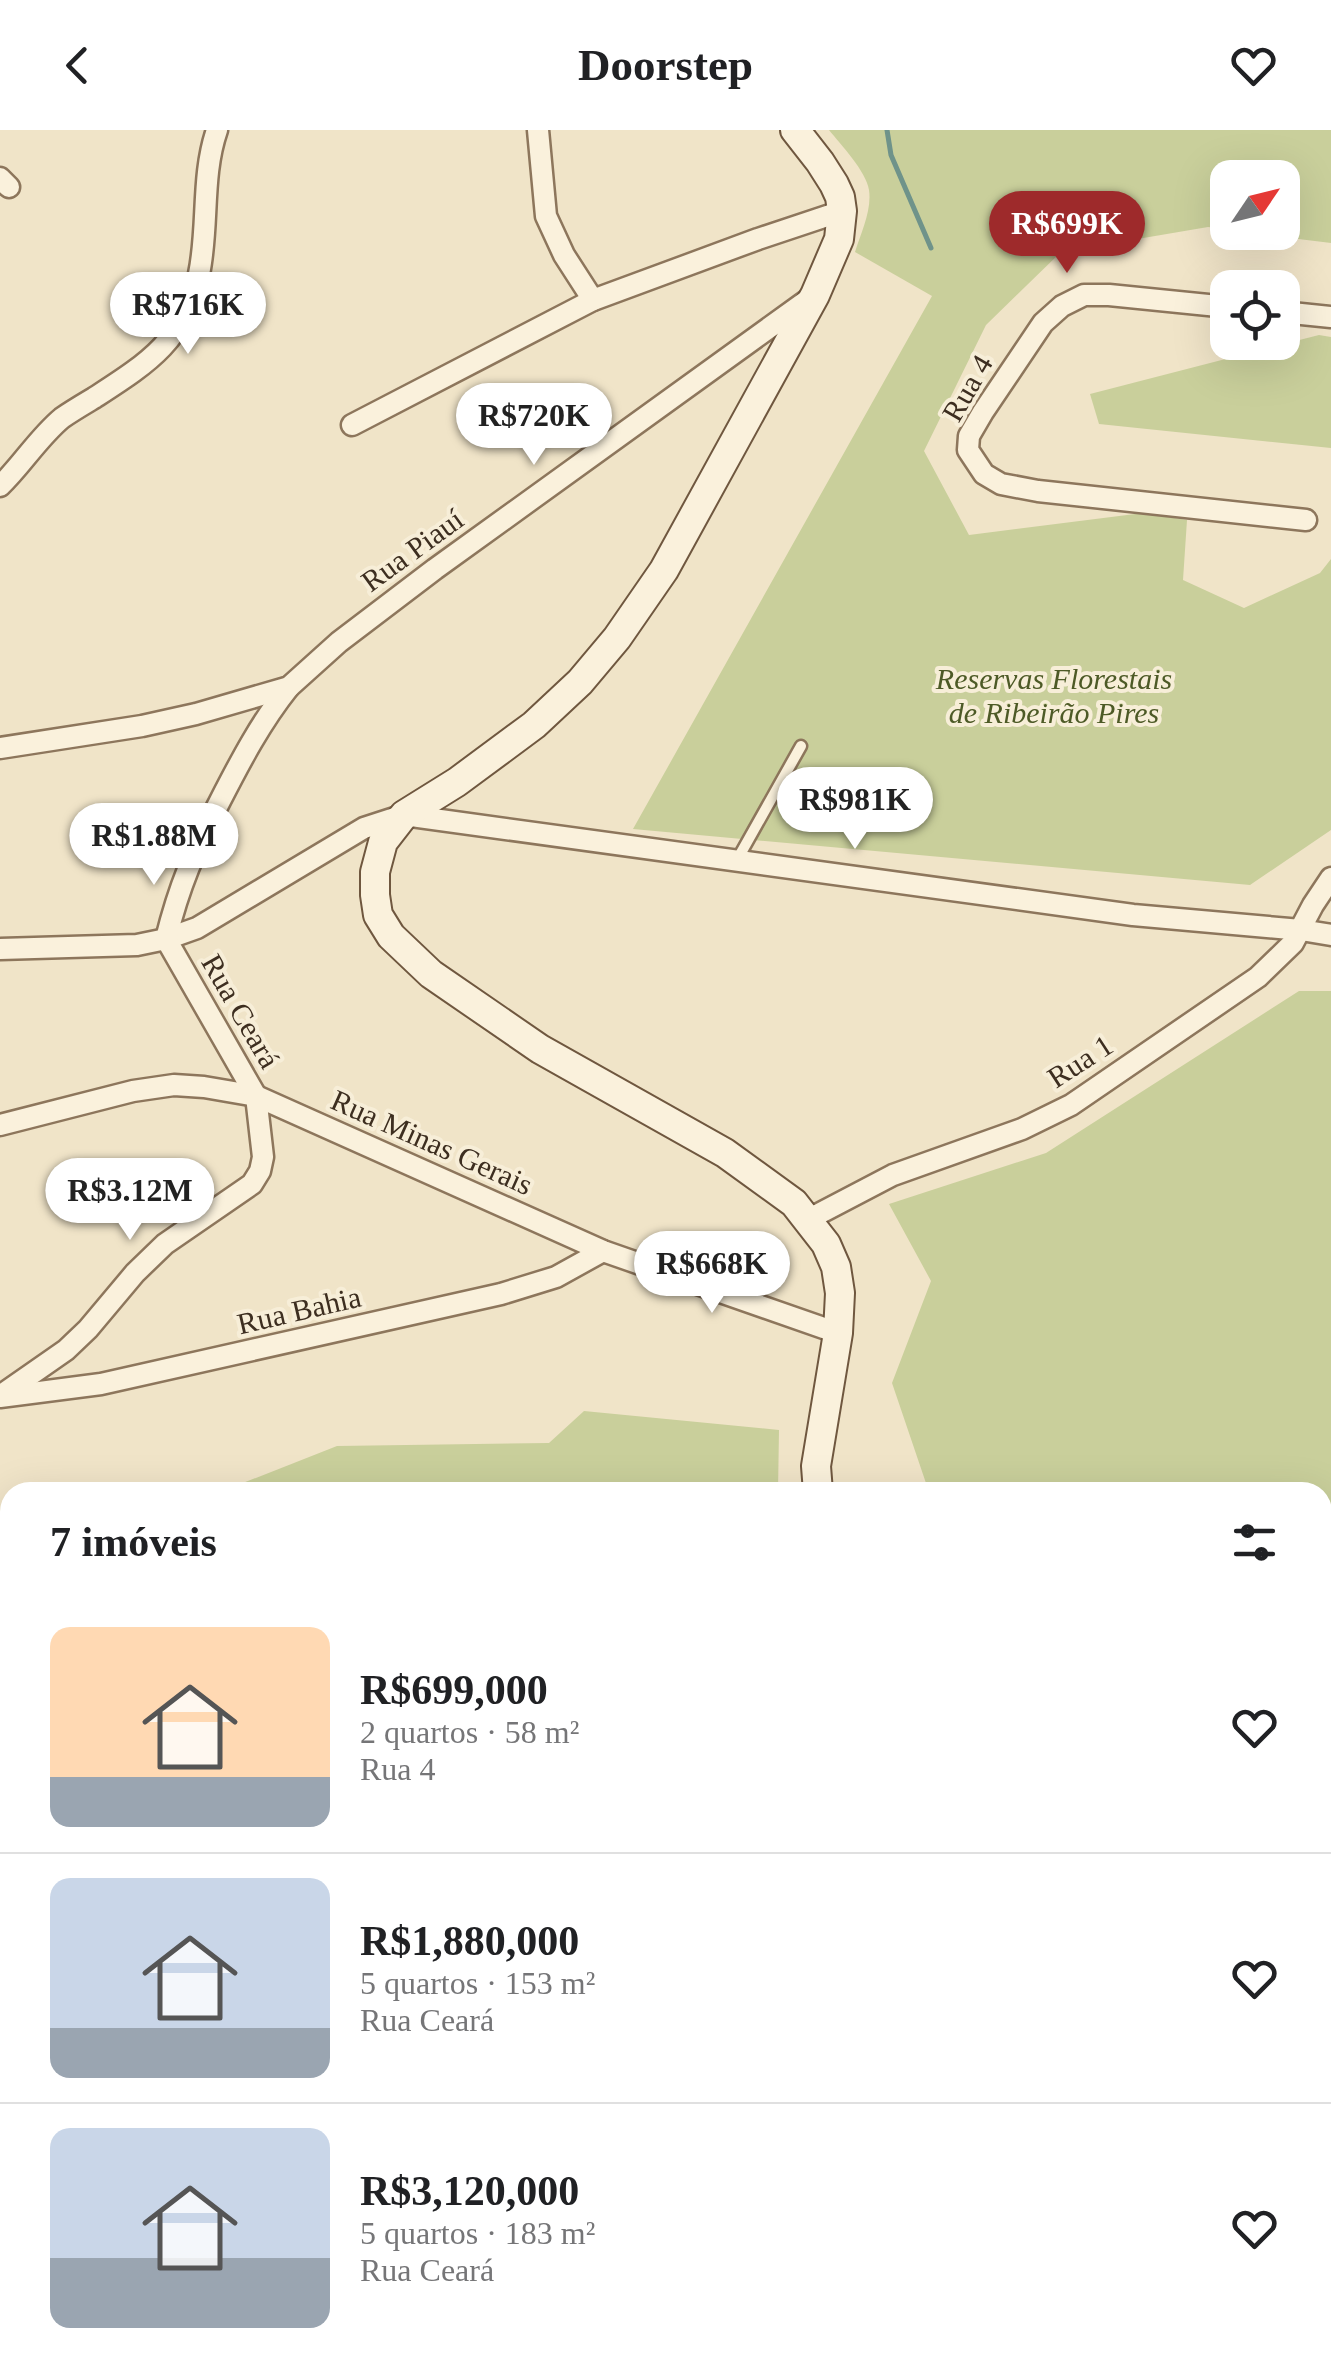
<!DOCTYPE html>
<html lang="pt">
<head>
<meta charset="utf-8">
<style>
	body { margin:0; font-family:Georgia,serif; background:#f6f6f6; color:#202124; height:100vh; display:flex; flex-direction:column; font-size:38px; white-space:nowrap }
	* { box-sizing:border-box; margin:0 }
	p { font-size:32px; color:#757577 }
	.icon { flex:none; width:55px; height:55px; fill:none; stroke:currentColor; stroke-width:2; stroke-linecap:round; stroke-linejoin:round }
	.map { position:relative; flex:1; overflow:hidden }
	.side { position:absolute; left:0px; top:1352px; width:1332px; height:892px; display:flex; flex-direction:column; background:#fff; border-radius:30px 30px 0 0; box-shadow:0 10px 40px #0002 }
	.side>* { flex:none }
	.needle { width:65px; rotate:55deg }
	.tools { position:absolute; left:1210px; top:30px; display:grid; gap:20px }
	.tools a { display:grid; place-items:center; width:90px; height:90px; border-radius:20px; background:#fff; box-shadow:0 10px 40px #0002; font-size:50px }
	.price { position:absolute; translate:-50% -85px; padding:0 22px; border-radius:35px; background:#fff; color:#222; font-size:32px; line-height:65px; filter:drop-shadow(0 2px 5px #0008) }
	.price::after { content:''; position:absolute; left:50%; top:60px; width:30px; height:22px; margin-left:-15px; background:inherit; clip-path:polygon(0 0,100% 0,50% 100%) }
	.price.selected { background:#9e2a2b; color:#fff }
	ul { padding:0; list-style:none }
	li { display:flex; align-items:center; gap:30px; height:250px; padding:0 50px }
	li+li { border-top:2px solid #e0e0e0 }
	li span { display:grid; place-items:center; flex:none; width:280px; height:200px; border-radius:20px; color:#555 }
	li>.icon { margin-inline-start:auto }
	span .icon { width:120px; height:120px; fill:#fffc; stroke-width:1 }
	li b { font-size:42px }
	h2 { display:flex; justify-content:space-between; align-items:center; height:120px; padding:0 50px; font-size:42px }
	header { display:flex; justify-content:space-between; align-items:center; height:130px; padding:0 50px; background:#fff; font-size:45px; font-weight:700 }
	.map>svg:first-child { display:block }
	.green { fill:#c9cf9b }
	.lines { fill:none; stroke-linecap:round; stroke-linejoin:round }
	.stream { stroke:#6f938a; stroke-width:5 }
	.service-casing { stroke:#8d765c; stroke-width:15 }
	.minor-casing { stroke:#8d765c; stroke-width:25 }
	.secondary-casing { stroke:#6f573f; stroke-width:32 }
	.path { stroke:#8d765c; stroke-width:4; stroke-dasharray:8 5; stroke-linecap:butt }
	.service { stroke:#faf1dc; stroke-width:10 }
	.minor { stroke:#faf1dc; stroke-width:20 }
	.secondary { stroke:#faf1dc; stroke-width:28 }
	.labels { text-anchor:middle; dominant-baseline:central; stroke-width:8; stroke-linejoin:round; paint-order:stroke }
	.street-label { font-size:30px; fill:#3d2e20; stroke:#f7eed8 }
	.park-label { font-size:30px; font-style:italic; fill:#4d5a26; stroke:#f7eed8 }
</style>
</head>
<body>
<header><svg class="icon" aria-label="back" viewBox="0 0 24 24"><path d="M15 5l-7 7 7 7"/></svg>Doorstep<svg class="icon" aria-label="heart" viewBox="0 0 24 24"><path d="M12 20l-8-8c-3-5 5-10 8-4 3-6 11-1 8 4z"/></svg></header>
<div class="map">
<svg width="1331" height="2243" viewBox="0 0 1331 2243">
	<rect width="100%" height="100%" fill="#f0e4c8"/>
	<!-- green -->
	<g class="green">
		<path d="M829,0h502v113l-80,-10 31,-1v-54h-54l-1,51 -19,-2 -147,25 -75,73 -62,126 45,84 174,-22 44,7 -4,60 61,28 76,-35 11,-14v271l-81,55 -617,-56 299,-533 -77,-44c6,-19 17,-42 14,-62 -3,-19 -28,-45 -40,-60z"/>
		<polygon points="1319,205 1331,207 1331,318 1099,294 1090,264"/>
		<polygon points="1299,861 1331,861 1331,2213 1323,2219 1322,1362 929,1362 892,1253 931,1151 889,1074 1046,1023"/>
		<polygon points="584,1281 779,1300 778,1362 220,1362 337,1316 549,1313"/>
		<polygon points="10,1420 10,1567 0,1503 0,1422"/>
		<polygon points="0,1621 10,1624 10,2235 76,2235 64,2243 0,2243"/>
		<polygon points="93,2235 893,2235 891,2243 103,2243"/>
	</g>
	<g class="lines">
		<!-- stream -->
		<polyline class="stream" points="887,0 891,25 931,118"/>
		<defs>
			<polyline id="service" points="737,730 801,616"/>
			<g id="minor">
				<polyline points="538,0 546,86 564,125 593,170"/>
				<polyline points="0,48 9,57"/>
				<polyline points="1228,177 1109,165 1084,165 1062,176 1043,193 983,282 969,306 968,320 984,344 1001,354 1038,361 1306,390"/>
				<polyline points="1282,182 1331,187"/>
				<polyline points="352,295 593,170 758,109 842,81"/>
				<path d="M0,356c22,-21 38,-48 62,-68 10,-7 22,-14 32,-20 54,-35 90,-57 105,-124 10,-48 2,-98 18,-144"/>
				<polyline points="0,618 142,596 196,584 289,557 339,512 435,439 809,169"/>
				<polyline points="0,819 137,815 166,809 197,798 364,698 404,685 1133,785 1301,800 1331,805"/>
				<polyline points="0,995 133,961 174,955 204,957 256,966 603,1121 838,1203"/>
				<polyline points="807,1090 893,1045 1022,999 1071,975 1258,847 1293,813 1313,775 1331,748"/>
				<path d="M0,1266l66,-46 22,-21 47,-56 30,-29 87,-60 8,-13 3,-14 -7,-61 -90,-157c13,-53 29,-90 54,-138 21,-41 41,-79 69,-114"/>
				<polyline points="0,1267 101,1254 501,1164 556,1147 603,1121"/>
				<polyline points="959,2243 959,2235"/>
			</g>
			<g id="secondary">
				<polyline points="795,0 820,32 834,54 840,67 842,81 839,109 815,165 664,440 617,508 580,552 534,595 457,652 404,685 383,712 375,742 375,765 378,785 391,806 431,844 540,919 725,1023 794,1073 826,1114 836,1137 840,1163 838,1203 816,1336 818,1362"/>
				<polyline points="923,2243 926,2235"/>
			</g>
		</defs>
		<!-- service casing -->
		<use href="#service" class="service-casing"/>
		<!-- minor casing -->
		<use href="#minor" class="minor-casing"/>
		<!-- secondary casing -->
		<use href="#secondary" class="secondary-casing"/>
		<!-- path -->
		<polyline class="path" points="1136,2243 1138,2235"/>
		<!-- service -->
		<use href="#service" class="service"/>
		<!-- minor -->
		<use href="#minor" class="minor"/>
		<!-- secondary -->
		<use href="#secondary" class="secondary"/>
	</g>
	<g class="labels">
		<!-- street labels -->
		<g class="street-label">
			<text transform="translate(967 258) rotate(-60)">Rua 4</text>
			<text transform="translate(412 420) rotate(-36)">Rua Piauí</text>
			<text transform="translate(241 881) rotate(60)">Rua Ceará</text>
			<text transform="translate(1080 931) rotate(-33)">Rua 1</text>
			<text transform="translate(432 1012) rotate(24)">Rua Minas Gerais</text>
			<text transform="translate(299 1180) rotate(-13)">Rua Bahia</text>
		</g>
		<!-- park labels -->
		<g class="park-label">
			<text x="1054" y="548">Reservas Florestais<tspan x="1054" dy="34">de Ribeirão Pires</tspan></text>
		</g>
	</g>
</svg>
<div class="tools">
<a><svg class="needle" viewBox="-14 -14 28 28"><path d="M0-13l5 13h-10z" fill="#e53935"/><path d="M0 13l5-13h-10z" fill="#757577"/></svg></a>
<a><svg class="icon" aria-label="locate" viewBox="0 0 24 24"><circle cx="12" cy="12" r="6"/><path d="M12 2v4M12 18v4M2 12h4M18 12h4"/></svg></a>
</div>
<b class="price selected" style="left:1067px;top:146px">R$699K</b>
<b class="price" style="left:188px;top:227px">R$716K</b>
<b class="price" style="left:534px;top:338px">R$720K</b>
<b class="price" style="left:855px;top:722px">R$981K</b>
<b class="price" style="left:154px;top:758px">R$1.88M</b>
<b class="price" style="left:130px;top:1113px">R$3.12M</b>
<b class="price" style="left:712px;top:1186px">R$668K</b>
<section class="side">
<h2>7 imóveis<svg class="icon" aria-label="filters" viewBox="0 0 24 24"><path d="M4 7h16M4 17h16"/><circle cx="9" cy="7" r="2"/><circle cx="15" cy="17" r="2"/></svg></h2>
<ul>
<li><span style="background:linear-gradient(#ffd9b3 75%,#9aa5b1 0)"><svg class="icon" aria-label="home" viewBox="0 0 24 24"><path d="M3 11l9-7 9 7M6 9v11h12V9"/></svg></span><div><b>R$699,000</b><p>2 quartos · 58 m²</p><p>Rua 4</p></div><svg class="icon" aria-label="heart" viewBox="0 0 24 24"><path d="M12 20l-8-8c-3-5 5-10 8-4 3-6 11-1 8 4z"/></svg></li>
<li><span style="background:linear-gradient(#c9d6e8 75%,#9aa5b1 0)"><svg class="icon" aria-label="home" viewBox="0 0 24 24"><path d="M3 11l9-7 9 7M6 9v11h12V9"/></svg></span><div><b>R$1,880,000</b><p>5 quartos · 153 m²</p><p>Rua Ceará</p></div><svg class="icon" aria-label="heart" viewBox="0 0 24 24"><path d="M12 20l-8-8c-3-5 5-10 8-4 3-6 11-1 8 4z"/></svg></li>
<li><span style="background:linear-gradient(#c9d6e8 65%,#9aa5b1 0)"><svg class="icon" aria-label="home" viewBox="0 0 24 24"><path d="M3 11l9-7 9 7M6 9v11h12V9"/></svg></span><div><b>R$3,120,000</b><p>5 quartos · 183 m²</p><p>Rua Ceará</p></div><svg class="icon" aria-label="heart" viewBox="0 0 24 24"><path d="M12 20l-8-8c-3-5 5-10 8-4 3-6 11-1 8 4z"/></svg></li>
</ul>
</section>
</div>
</body>
</html>
